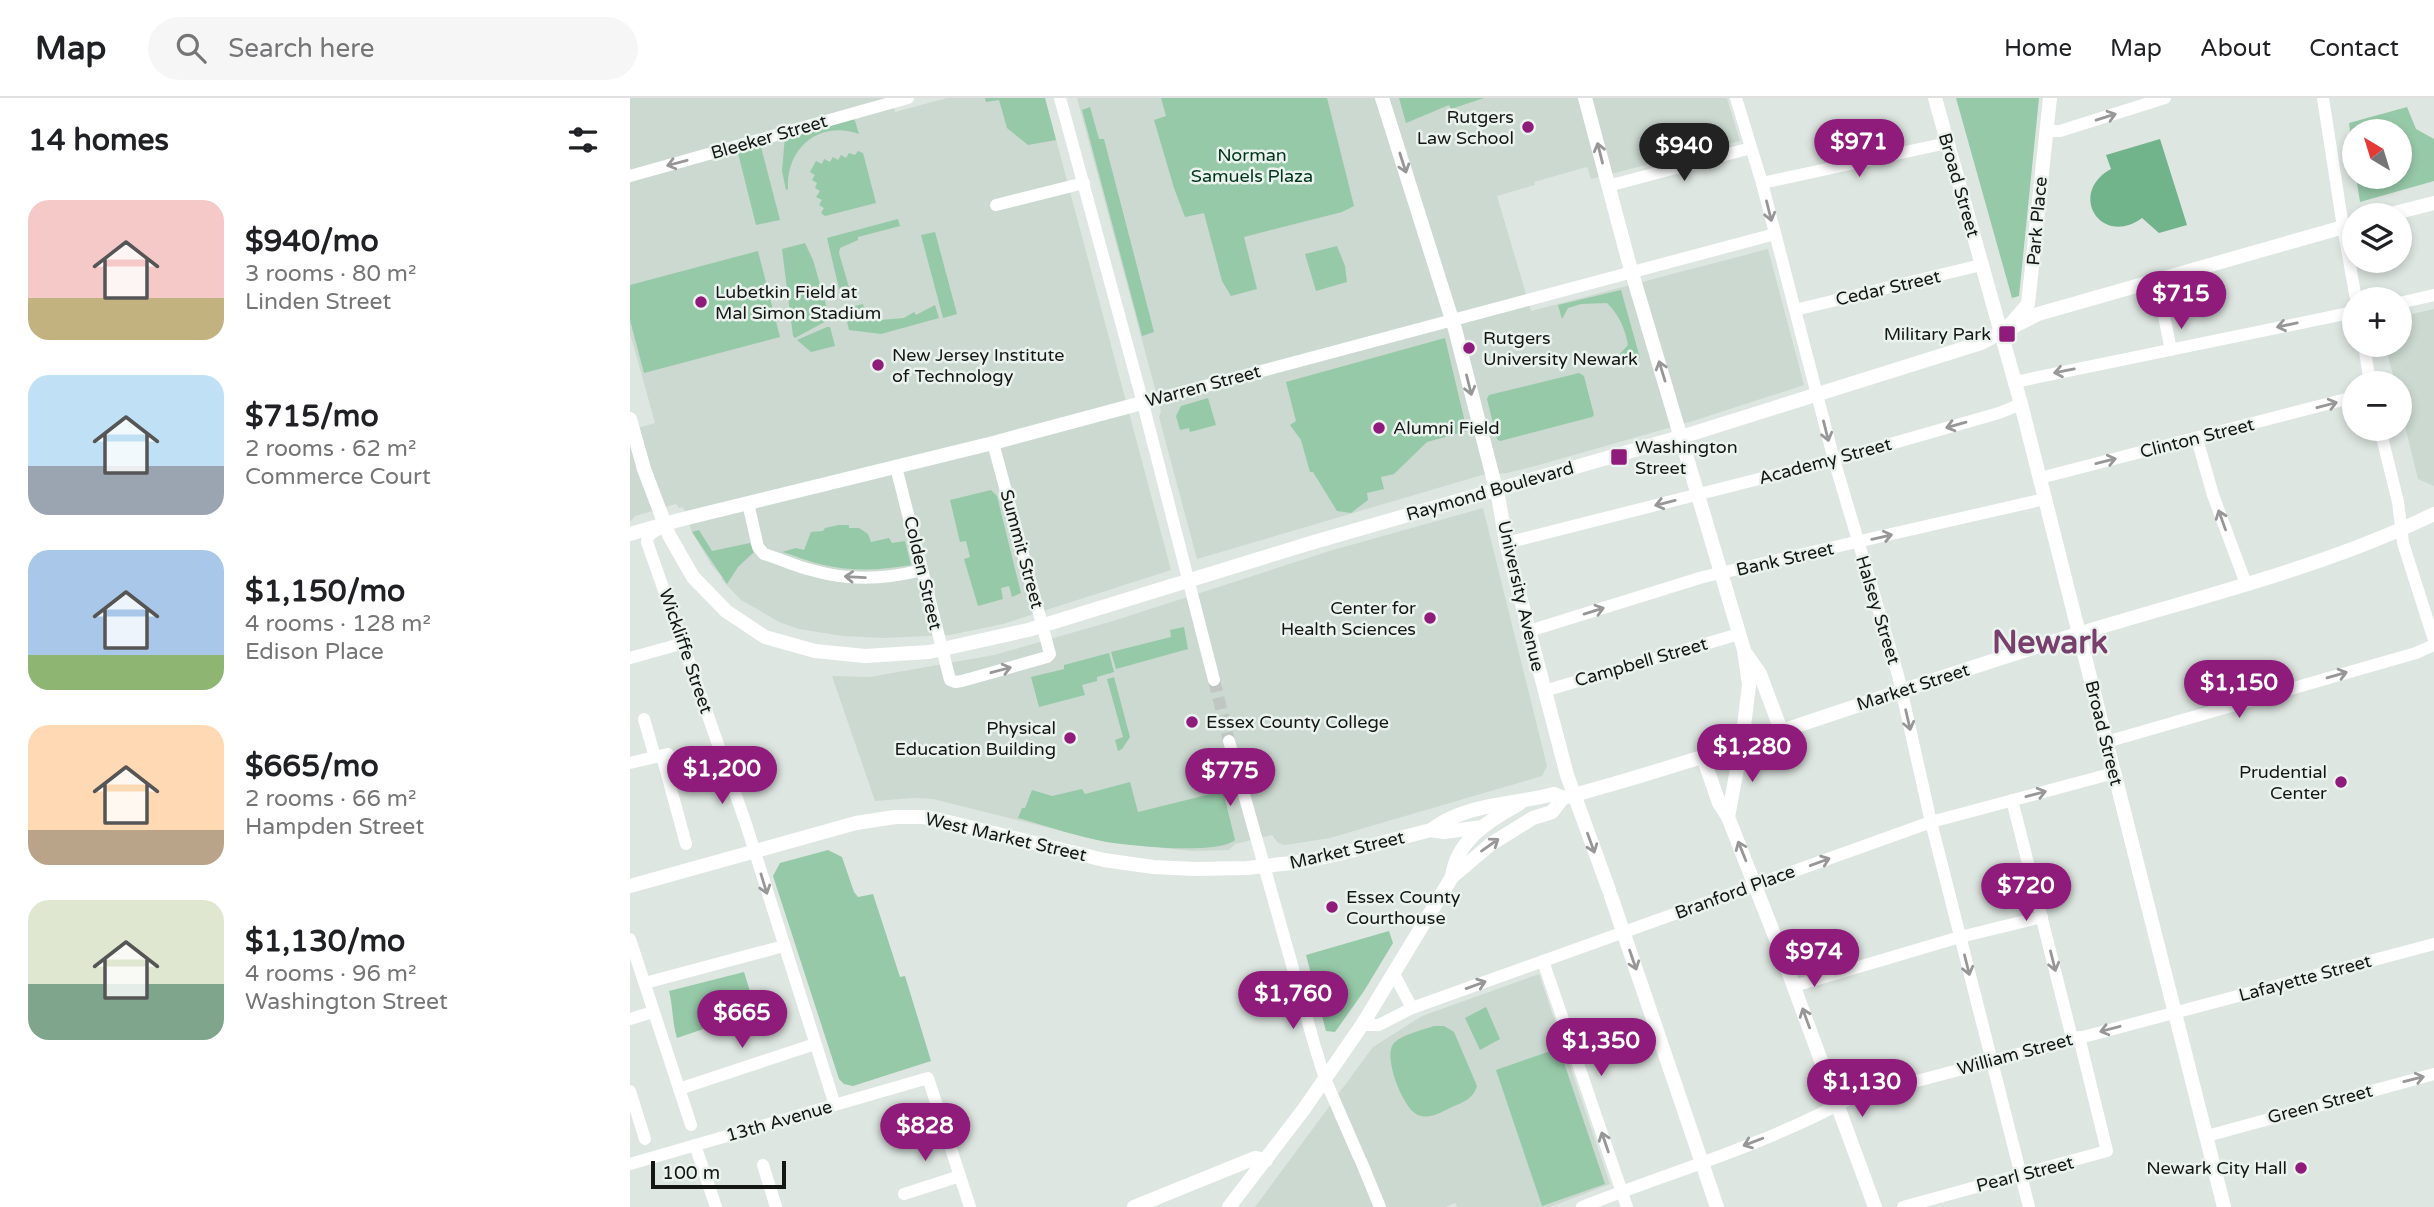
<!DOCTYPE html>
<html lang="en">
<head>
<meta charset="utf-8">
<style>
	body { margin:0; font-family:"Varela Round",sans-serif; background:#f6f6f6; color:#202124; height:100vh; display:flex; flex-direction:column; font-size:26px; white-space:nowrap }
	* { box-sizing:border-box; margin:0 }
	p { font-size:23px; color:#757577 }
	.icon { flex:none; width:38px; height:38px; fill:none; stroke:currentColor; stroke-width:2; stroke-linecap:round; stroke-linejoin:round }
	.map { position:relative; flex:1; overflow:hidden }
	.sheet { display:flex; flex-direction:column; background:#fff; width:630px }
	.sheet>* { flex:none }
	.needle { width:46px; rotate:322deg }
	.tools { position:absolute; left:1712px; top:21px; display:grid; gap:14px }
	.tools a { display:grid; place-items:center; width:70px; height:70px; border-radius:50%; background:#fff; box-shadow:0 4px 10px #0003; font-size:35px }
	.scale { position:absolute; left:21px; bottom:18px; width:135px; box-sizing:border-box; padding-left:7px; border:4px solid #151715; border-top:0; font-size:19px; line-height:24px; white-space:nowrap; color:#151715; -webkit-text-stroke:5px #ebf3ee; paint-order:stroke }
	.price { position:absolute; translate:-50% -60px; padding:0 16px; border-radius:24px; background:#8f1b7b; color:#fff; font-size:23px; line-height:46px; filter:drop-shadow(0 2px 4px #0008) }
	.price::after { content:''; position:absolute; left:50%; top:42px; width:21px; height:16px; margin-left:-10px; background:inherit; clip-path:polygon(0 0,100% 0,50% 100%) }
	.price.selected { background:#222; color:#fff }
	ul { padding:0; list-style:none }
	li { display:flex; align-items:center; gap:21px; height:175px; padding:0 28px }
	li span { display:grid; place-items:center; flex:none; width:196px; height:140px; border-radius:21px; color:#555 }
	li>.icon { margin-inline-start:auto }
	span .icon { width:84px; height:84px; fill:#fffc; stroke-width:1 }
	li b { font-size:30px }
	h2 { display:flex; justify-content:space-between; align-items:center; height:84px; padding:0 28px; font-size:30px }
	header { display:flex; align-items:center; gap:42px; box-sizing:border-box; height:98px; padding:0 35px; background:#fff; border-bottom:2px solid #e0e0e0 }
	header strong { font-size:33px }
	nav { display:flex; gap:38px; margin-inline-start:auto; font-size:24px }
	.search { width:490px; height:63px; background:#f6f6f6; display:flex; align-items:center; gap:18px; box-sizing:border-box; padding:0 24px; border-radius:38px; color:#757577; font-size:26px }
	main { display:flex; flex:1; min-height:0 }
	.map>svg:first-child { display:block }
	.built { fill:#cbd9d0 }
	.green { fill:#96c9a8 }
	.water { fill:#71b38b }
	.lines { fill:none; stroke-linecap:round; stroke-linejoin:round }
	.minor-tunnel { stroke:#c0c7c2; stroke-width:12; stroke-dasharray:12 6; stroke-linecap:butt }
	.minor { stroke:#fff; stroke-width:12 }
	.major { stroke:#fff; stroke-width:14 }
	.oneway { stroke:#969796 }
	.poi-dot { fill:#8f1b7b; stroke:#ebf3ee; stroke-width:2.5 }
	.labels { text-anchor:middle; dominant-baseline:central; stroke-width:5; stroke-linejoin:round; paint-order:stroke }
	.poi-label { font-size:18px; fill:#151715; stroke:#ebf3ee; text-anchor:start }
	.street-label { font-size:18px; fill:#151715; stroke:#ebf3ee }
	.park-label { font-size:18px; fill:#00351b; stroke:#ebf3ee }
	.town-label { font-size:32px; font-weight:bold; fill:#793f6c; stroke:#ebf3ee }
</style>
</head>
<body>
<header>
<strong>Map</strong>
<div class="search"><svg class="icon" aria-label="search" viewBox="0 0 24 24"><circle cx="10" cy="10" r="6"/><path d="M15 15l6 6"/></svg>Search here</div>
<nav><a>Home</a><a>Map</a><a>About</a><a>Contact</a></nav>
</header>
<main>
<section class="sheet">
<h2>14 homes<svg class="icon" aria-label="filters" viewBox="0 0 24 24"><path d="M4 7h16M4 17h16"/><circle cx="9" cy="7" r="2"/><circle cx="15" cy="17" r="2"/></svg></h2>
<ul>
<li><span style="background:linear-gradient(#f6c9c9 70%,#c2b280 0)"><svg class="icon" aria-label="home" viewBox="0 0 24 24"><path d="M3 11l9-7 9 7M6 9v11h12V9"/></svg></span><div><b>$940/mo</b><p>3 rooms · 80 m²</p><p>Linden Street</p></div></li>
<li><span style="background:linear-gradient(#bfe0f5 65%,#9aa5b1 0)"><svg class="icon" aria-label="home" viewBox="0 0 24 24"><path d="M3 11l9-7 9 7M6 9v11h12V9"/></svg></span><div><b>$715/mo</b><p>2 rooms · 62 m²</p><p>Commerce Court</p></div></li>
<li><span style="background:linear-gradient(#a9c7e8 75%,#8fb573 0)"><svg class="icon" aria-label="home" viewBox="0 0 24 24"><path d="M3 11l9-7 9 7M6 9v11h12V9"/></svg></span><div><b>$1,150/mo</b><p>4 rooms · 128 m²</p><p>Edison Place</p></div></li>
<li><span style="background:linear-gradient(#ffd9b3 75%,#b9a48a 0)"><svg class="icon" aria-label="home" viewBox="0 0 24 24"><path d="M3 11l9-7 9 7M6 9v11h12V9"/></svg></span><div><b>$665/mo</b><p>2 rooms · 66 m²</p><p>Hampden Street</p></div></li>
<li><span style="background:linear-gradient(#dfe7d0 60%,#7fa58c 0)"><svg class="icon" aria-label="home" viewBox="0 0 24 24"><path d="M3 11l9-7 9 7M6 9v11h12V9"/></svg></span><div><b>$1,130/mo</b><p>4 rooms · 96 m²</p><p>Washington Street</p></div></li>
</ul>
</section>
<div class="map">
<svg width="1804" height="1109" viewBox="0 0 1804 1109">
	<rect width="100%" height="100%" fill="#dee6e1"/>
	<!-- built -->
	<g class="built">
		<polygon points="0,0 261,0 265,14 317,0 415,0 541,472 373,526 320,537 253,540 213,538 169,531 149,524 111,502 91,481 92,479 82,468 62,434 53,409 49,410 46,406 5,418 0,424 0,332 25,325 0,235"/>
		<polygon points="447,0 1097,0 1110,43 961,81 957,69 904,84 905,87 867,98 901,213 1138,151 1174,287 1063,323 905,368 877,375 852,377 567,461 529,319 531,313"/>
		<polygon points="1804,211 1804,388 1788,381 1769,304 1769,285 1765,285 1755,247 1769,247 1769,219"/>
		<polygon points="853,410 917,668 912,678 700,740 655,747 648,745 642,737 605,746 599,752 562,753 476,744 303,701 283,700 245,703 202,578 240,579 364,557 483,523 703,452"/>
		<polygon points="909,876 980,1086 920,1109 827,1109 825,1105 816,1109 625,1109 743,949 792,918"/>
	</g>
	<!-- green -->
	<g class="green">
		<polygon points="355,0 415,0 426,42 398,47 377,30 369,2 356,4"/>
		<polygon points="531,0 697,0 724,108 712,114 614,139 627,191 601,198 592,183 574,115 555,119 544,90 524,22 536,18"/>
		<polygon points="769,0 854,0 821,11 819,7 776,25"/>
		<polygon points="1326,0 1409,0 1389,198 1382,200"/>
		<polygon points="460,9 469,41 474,41 524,234 512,238 452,12"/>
		<polygon points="1777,9 1786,31 1804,41 1804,83 1730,104 1726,79 1769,79 1769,33 1724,33 1724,60 1719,25"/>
		<path d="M224,20l5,16c-40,-14 -73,14 -71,55l-2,1 -4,-19 3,-35z"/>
		<polygon points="130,45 150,122 126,127 107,51"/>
		<polygon points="228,53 233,55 246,105 195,118 191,115 194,110 189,107 192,102 186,99 190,93 185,90 187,85 182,82 185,77 180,74 186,63 192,66 194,61 200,64 203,59 208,62 211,57 216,60 219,55 225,57"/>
		<polygon points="268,121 270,128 228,139 228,142 210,150 209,155 221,196 211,199 197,140"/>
		<polygon points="305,134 327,216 313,220 291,137"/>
		<polygon points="175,145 183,162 200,221 165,240 163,238 152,151"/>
		<polygon points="707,148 715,168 717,184 686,193 675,156"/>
		<polygon points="128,153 150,239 14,275 0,222 0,187"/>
		<path d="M991,192l19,68 -18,5 -5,-6 11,-12c-3,-17 -9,-30 -21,-42l-26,1 -13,4 -6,11 -4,-14z"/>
		<polygon points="233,206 238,223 274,220 284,214 286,217 305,207 309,220 251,236 219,232 214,211"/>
		<polygon points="197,229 200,229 205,248 181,254 167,242"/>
		<polygon points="815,240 837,333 797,344 764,376 751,379 754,391 737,395 738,402 721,415 707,413 683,374 680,374 671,342 660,327 666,323 656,284"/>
		<polygon points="949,275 954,278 964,317 962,319 870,343 867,341 857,301 859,297"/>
		<polygon points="578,300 586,327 560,334 559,330 550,332 546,318 551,308"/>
		<polygon points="361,392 367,398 391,495 382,499 379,488 371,490 373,501 348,508 334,461 340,459 336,443 330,444 320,402"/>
		<path d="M209,427h10v3h10l9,6 3,8 18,-4 3,5 13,-2 6,24c-30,5 -57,7 -87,0 -15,-3 -28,-9 -42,-13l14,-4 8,2 7,-18 12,-1 2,-3z"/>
		<polygon points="69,432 82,453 120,445 124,454 108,469 97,486 62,434"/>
		<polygon points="554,529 558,551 486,571 481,554 541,539 540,532"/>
		<polygon points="479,555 484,574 467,579 467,583 452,587 455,597 409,609 401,579 434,571 434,567"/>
		<polygon points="484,579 500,639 492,651 488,653 485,642 493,639 477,581"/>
		<path d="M500,684l8,30 85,-21 12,49c-18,15 -102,6 -128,2 -29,-5 -60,-16 -89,-24l4,-10h3l7,-18 20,6 30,-7 3,5z"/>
		<polygon points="198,752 212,759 224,794 228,799 243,796 270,879 275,878 301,963 223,988 214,986 209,981 143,778 150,765"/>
		<polygon points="759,833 763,845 734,893 705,934 696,933 676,857"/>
		<path d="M114,874l12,39 -79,27c-5,-16 -4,-32 -8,-47z"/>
		<polygon points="856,909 870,941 850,952 835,920"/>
		<path d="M804,928h10l10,6 23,54c-3,11 -12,16 -23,20 -10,5 -25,14 -36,9 -15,-6 -36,-60 -24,-72 9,-9 29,-13 40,-17z"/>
		<polygon points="929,950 975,1086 912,1108 866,972"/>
	</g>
	<!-- water -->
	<path class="water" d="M1530,41l27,86 -28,8 -17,-15c-41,30 -75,-25 -31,-49l-5,-14z"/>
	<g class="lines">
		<!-- minor-tunnel -->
		<polyline class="minor-tunnel" points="584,582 599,643"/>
		<!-- minor -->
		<g class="minor">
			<polyline points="430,0 510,294 584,582"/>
			<polyline points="1106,0 1132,85 1204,362 1268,577 1301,724 1399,1109"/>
			<polyline points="1693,0 1713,129 1726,201"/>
			<polyline points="1416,33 1430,33 1535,0"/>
			<polyline points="0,78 278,0"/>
			<polyline points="1132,85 1317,45"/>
			<polyline points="978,88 1121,50"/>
			<polyline points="366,107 454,85"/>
			<polyline points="1527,184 1541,252"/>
			<polyline points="1769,205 1804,197"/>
			<polyline points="1165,212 1351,167"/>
			<polyline points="1734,247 1740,285"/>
			<polyline points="1385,284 1724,214"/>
			<polyline points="512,305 1145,136"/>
			<polyline points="1750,331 1768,404 1773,445 1804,542"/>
			<polyline points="1567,341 1583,397 1616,486"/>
			<polyline points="266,369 320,582 325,584 332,583 417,559 420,556 363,345"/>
			<polyline points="1410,380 1724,299"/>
			<path d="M118,405l10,44 6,7c17,5 33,13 51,17 35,10 72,8 107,-1"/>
			<polyline points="31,429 18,438 17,444 116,726 205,1007"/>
			<polyline points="876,445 1204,362 1369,315 1391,306"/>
			<polyline points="899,533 1073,479 1415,401"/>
			<polyline points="0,560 54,545"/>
			<polyline points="914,593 1109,536"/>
			<polyline points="14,621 25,659"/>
			<polyline points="599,643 685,949 695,981 729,1059"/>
			<polyline points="1476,644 1786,555 1804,547"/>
			<polyline points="32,658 56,746"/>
			<polyline points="0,665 38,656"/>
			<polyline points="1382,702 1442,940"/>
			<polyline points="0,841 61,1027"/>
			<polyline points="913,863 997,1109"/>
			<polyline points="764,876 782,910"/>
			<polyline points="15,885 154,848"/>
			<polyline points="1164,888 1330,839 1412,819"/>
			<polyline points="0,921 23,914"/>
			<polyline points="732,927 749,927 782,910 1301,724 1484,675"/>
			<polyline points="49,991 185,946"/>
			<polyline points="0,993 15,1041"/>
			<polyline points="1577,1038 1804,976"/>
			<polyline points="65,1047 86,1109"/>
			<polyline points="731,1063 750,1109"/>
			<polyline points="0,1066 298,980 340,1109"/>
			<polyline points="133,1067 146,1109"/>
			<polyline points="274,1096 330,1078"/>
			<path d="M952,1109c89,-35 183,-62 267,-108l585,-155"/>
			<polyline points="1273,1109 1477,1053 1449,939"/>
		</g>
		<!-- major -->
		<g class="major">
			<polyline points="752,0 825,231 869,403 876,445 937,677 979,792"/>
			<polyline points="955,0 999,165 1114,552 1119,587 1112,645 1098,719"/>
			<polyline points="1305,0 1391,306 1594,1109"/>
			<polyline points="1757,117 1804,105"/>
			<polyline points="1379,228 1398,206 1420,0"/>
			<polyline points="0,321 14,371 39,437 63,479 96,513 135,539 185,553 235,558 299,554 398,532 684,444 1064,335 1351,245 1408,216 1724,126"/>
			<polyline points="0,436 49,422 363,345 512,305"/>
			<polyline points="1117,557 1130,576 1151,632"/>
			<polyline points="1073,659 1089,705 1098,719 1151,854 1245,1109"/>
			<polyline points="801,732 814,734 852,729"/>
			<polyline points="822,779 861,746 903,720 922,714 933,700"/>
			<path d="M0,788l226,-63 39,-6h28l17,3 164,40 49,7 42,2 52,-1 53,-6 39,-8 92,-24c35,-27 82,-25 123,-36l9,4c174,-47 342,-112 515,-164 119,-37 243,-65 356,-120"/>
			<polyline points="981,798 1087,1109"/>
			<polyline points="504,1109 625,1060 636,1062"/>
			<path d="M599,1109l75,-98 58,-84 90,-148c4,-36 37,-57 67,-73"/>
		</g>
	</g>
	<!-- one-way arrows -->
	<defs><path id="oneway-shaft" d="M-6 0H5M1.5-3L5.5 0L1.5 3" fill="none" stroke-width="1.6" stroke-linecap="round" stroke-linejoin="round" transform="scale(1.75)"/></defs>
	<g class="oneway">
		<use href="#oneway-shaft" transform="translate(1476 19) rotate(-17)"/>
		<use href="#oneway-shaft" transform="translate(970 55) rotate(-104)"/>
		<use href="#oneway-shaft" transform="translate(47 65) rotate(165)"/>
		<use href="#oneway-shaft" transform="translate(773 65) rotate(72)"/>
		<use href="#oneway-shaft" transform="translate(1139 113) rotate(76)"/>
		<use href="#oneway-shaft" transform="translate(1657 227) rotate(168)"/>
		<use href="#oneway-shaft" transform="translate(1032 273) rotate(-107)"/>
		<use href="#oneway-shaft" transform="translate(1434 273) rotate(169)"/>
		<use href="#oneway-shaft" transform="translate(839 287) rotate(76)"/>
		<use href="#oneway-shaft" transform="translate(1697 307) rotate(-15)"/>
		<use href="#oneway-shaft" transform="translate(1326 327) rotate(164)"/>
		<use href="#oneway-shaft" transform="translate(1196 333) rotate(76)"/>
		<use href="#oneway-shaft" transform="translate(1476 363) rotate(-14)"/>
		<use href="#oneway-shaft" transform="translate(1035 405) rotate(166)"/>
		<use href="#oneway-shaft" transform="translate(1592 422) rotate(-110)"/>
		<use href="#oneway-shaft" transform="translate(1252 439) rotate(-13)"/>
		<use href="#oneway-shaft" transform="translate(225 479) rotate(-177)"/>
		<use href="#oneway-shaft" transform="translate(964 513) rotate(-17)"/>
		<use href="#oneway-shaft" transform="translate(371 572) rotate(-15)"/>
		<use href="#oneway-shaft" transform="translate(1707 577) rotate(-16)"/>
		<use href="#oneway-shaft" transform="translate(1278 622) rotate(77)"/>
		<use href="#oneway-shaft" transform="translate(1406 696) rotate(-15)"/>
		<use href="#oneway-shaft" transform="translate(961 745) rotate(70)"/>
		<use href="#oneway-shaft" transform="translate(860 747) rotate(-35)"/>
		<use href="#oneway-shaft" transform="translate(1112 753) rotate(-112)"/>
		<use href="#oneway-shaft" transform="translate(1190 764) rotate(-20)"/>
		<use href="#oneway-shaft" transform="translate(134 786) rotate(73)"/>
		<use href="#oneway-shaft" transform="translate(1003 862) rotate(71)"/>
		<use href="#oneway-shaft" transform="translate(1423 863) rotate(76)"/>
		<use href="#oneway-shaft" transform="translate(1337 867) rotate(76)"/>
		<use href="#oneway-shaft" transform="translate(846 887) rotate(-20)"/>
		<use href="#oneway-shaft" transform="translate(1176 920) rotate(-110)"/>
		<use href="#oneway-shaft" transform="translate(1480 931) rotate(165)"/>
		<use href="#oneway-shaft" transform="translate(1784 981) rotate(-14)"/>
		<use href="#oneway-shaft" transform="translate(975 1044) rotate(-109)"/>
		<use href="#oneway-shaft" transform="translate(1123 1044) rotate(159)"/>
	</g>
	<!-- markers -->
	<g class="poi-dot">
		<circle cx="898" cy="29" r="7"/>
		<circle cx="71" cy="204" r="7"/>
		<rect x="1368" y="227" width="18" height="18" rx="3.5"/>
		<circle cx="839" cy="250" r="7"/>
		<circle cx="248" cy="267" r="7"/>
		<circle cx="749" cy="330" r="7"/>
		<rect x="980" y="350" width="18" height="18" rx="3.5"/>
		<circle cx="800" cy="520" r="7"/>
		<circle cx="562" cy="624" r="7"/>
		<circle cx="440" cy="640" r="7"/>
		<circle cx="1711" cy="684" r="7"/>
		<circle cx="702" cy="809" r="7"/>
		<circle cx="1671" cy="1070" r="7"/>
	</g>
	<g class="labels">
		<!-- poi labels -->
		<g class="poi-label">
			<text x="884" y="19" text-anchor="end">Rutgers<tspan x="884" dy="21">Law School</tspan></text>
			<text x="85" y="194">Lubetkin Field at<tspan x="85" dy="21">Mal Simon Stadium</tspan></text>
			<text x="1361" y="236" text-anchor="end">Military Park</text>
			<text x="853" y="240">Rutgers<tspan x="853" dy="21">University Newark</tspan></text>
			<text x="262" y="257">New Jersey Institute<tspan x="262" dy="21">of Technology</tspan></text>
			<text x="763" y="330">Alumni Field</text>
			<text x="1005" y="349">Washington<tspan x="1005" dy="21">Street</tspan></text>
			<text x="786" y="510" text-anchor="end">Center for<tspan x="786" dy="21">Health Sciences</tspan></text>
			<text x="576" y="624">Essex County College</text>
			<text x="426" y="630" text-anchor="end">Physical<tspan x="426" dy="21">Education Building</tspan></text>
			<text x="1697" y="674" text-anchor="end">Prudential<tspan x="1697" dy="21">Center</tspan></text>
			<text x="716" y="799">Essex County<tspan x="716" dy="21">Courthouse</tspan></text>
			<text x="1657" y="1070" text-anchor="end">Newark City Hall</text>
		</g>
		<!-- street labels -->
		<g class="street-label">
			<text transform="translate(139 39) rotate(-16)">Bleeker Street</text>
			<text transform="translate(1329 87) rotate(74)">Broad Street</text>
			<text transform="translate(1407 123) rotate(-85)">Park Place</text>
			<text transform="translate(1258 190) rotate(-13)">Cedar Street</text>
			<text transform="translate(573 288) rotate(-15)">Warren Street</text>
			<text transform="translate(1567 340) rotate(-14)">Clinton Street</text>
			<text transform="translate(1195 363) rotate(-15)">Academy Street</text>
			<text transform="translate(860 393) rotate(-16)">Raymond Boulevard</text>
			<text transform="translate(392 451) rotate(75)">Summit Street</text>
			<text transform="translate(1155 461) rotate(-13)">Bank Street</text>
			<text transform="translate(293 475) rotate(77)">Colden Street</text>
			<text transform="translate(891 498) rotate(77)">University Avenue</text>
			<text transform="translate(1248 512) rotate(73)">Halsey Street</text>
			<text transform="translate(56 553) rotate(71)">Wickliffe Street</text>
			<text transform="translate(1011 564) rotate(-16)">Campbell Street</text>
			<text transform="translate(1283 589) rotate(-18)">Market Street</text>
			<text transform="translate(1474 635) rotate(76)">Broad Street</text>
			<text transform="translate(376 739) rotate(13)">West Market Street</text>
			<text transform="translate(717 752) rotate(-13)">Market Street</text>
			<text transform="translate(1105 794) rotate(-20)">Branford Place</text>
			<text transform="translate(1675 880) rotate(-15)">Lafayette Street</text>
			<text transform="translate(1385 956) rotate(-15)">William Street</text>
			<text transform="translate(1690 1006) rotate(-15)">Green Street</text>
			<text transform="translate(149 1023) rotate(-16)">13th Avenue</text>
			<text transform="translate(1395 1076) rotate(-14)">Pearl Street</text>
		</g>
		<!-- park labels -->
		<g class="park-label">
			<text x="622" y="57">Norman<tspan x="622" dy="21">Samuels Plaza</tspan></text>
		</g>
		<!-- town labels -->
		<g class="town-label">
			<text x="1420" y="545">Newark</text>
		</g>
	</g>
</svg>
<div class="tools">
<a><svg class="needle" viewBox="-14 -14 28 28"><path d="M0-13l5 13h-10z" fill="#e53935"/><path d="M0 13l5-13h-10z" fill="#757577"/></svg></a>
<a><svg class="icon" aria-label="layers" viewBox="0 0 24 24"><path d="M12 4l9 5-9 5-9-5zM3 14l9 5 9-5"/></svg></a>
<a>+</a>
<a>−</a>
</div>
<div class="scale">100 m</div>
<b class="price" style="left:1229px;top:81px">$971</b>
<b class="price selected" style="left:1054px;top:85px">$940</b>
<b class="price" style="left:1551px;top:233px">$715</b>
<b class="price" style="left:1609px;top:622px">$1,150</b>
<b class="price" style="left:1122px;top:686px">$1,280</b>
<b class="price" style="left:92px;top:708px">$1,200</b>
<b class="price" style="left:600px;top:710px">$775</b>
<b class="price" style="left:1396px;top:825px">$720</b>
<b class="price" style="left:1184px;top:891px">$974</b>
<b class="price" style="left:663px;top:933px">$1,760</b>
<b class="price" style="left:112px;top:952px">$665</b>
<b class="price" style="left:971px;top:980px">$1,350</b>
<b class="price" style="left:1232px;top:1021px">$1,130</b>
<b class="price" style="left:295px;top:1065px">$828</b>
</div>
</main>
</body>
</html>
